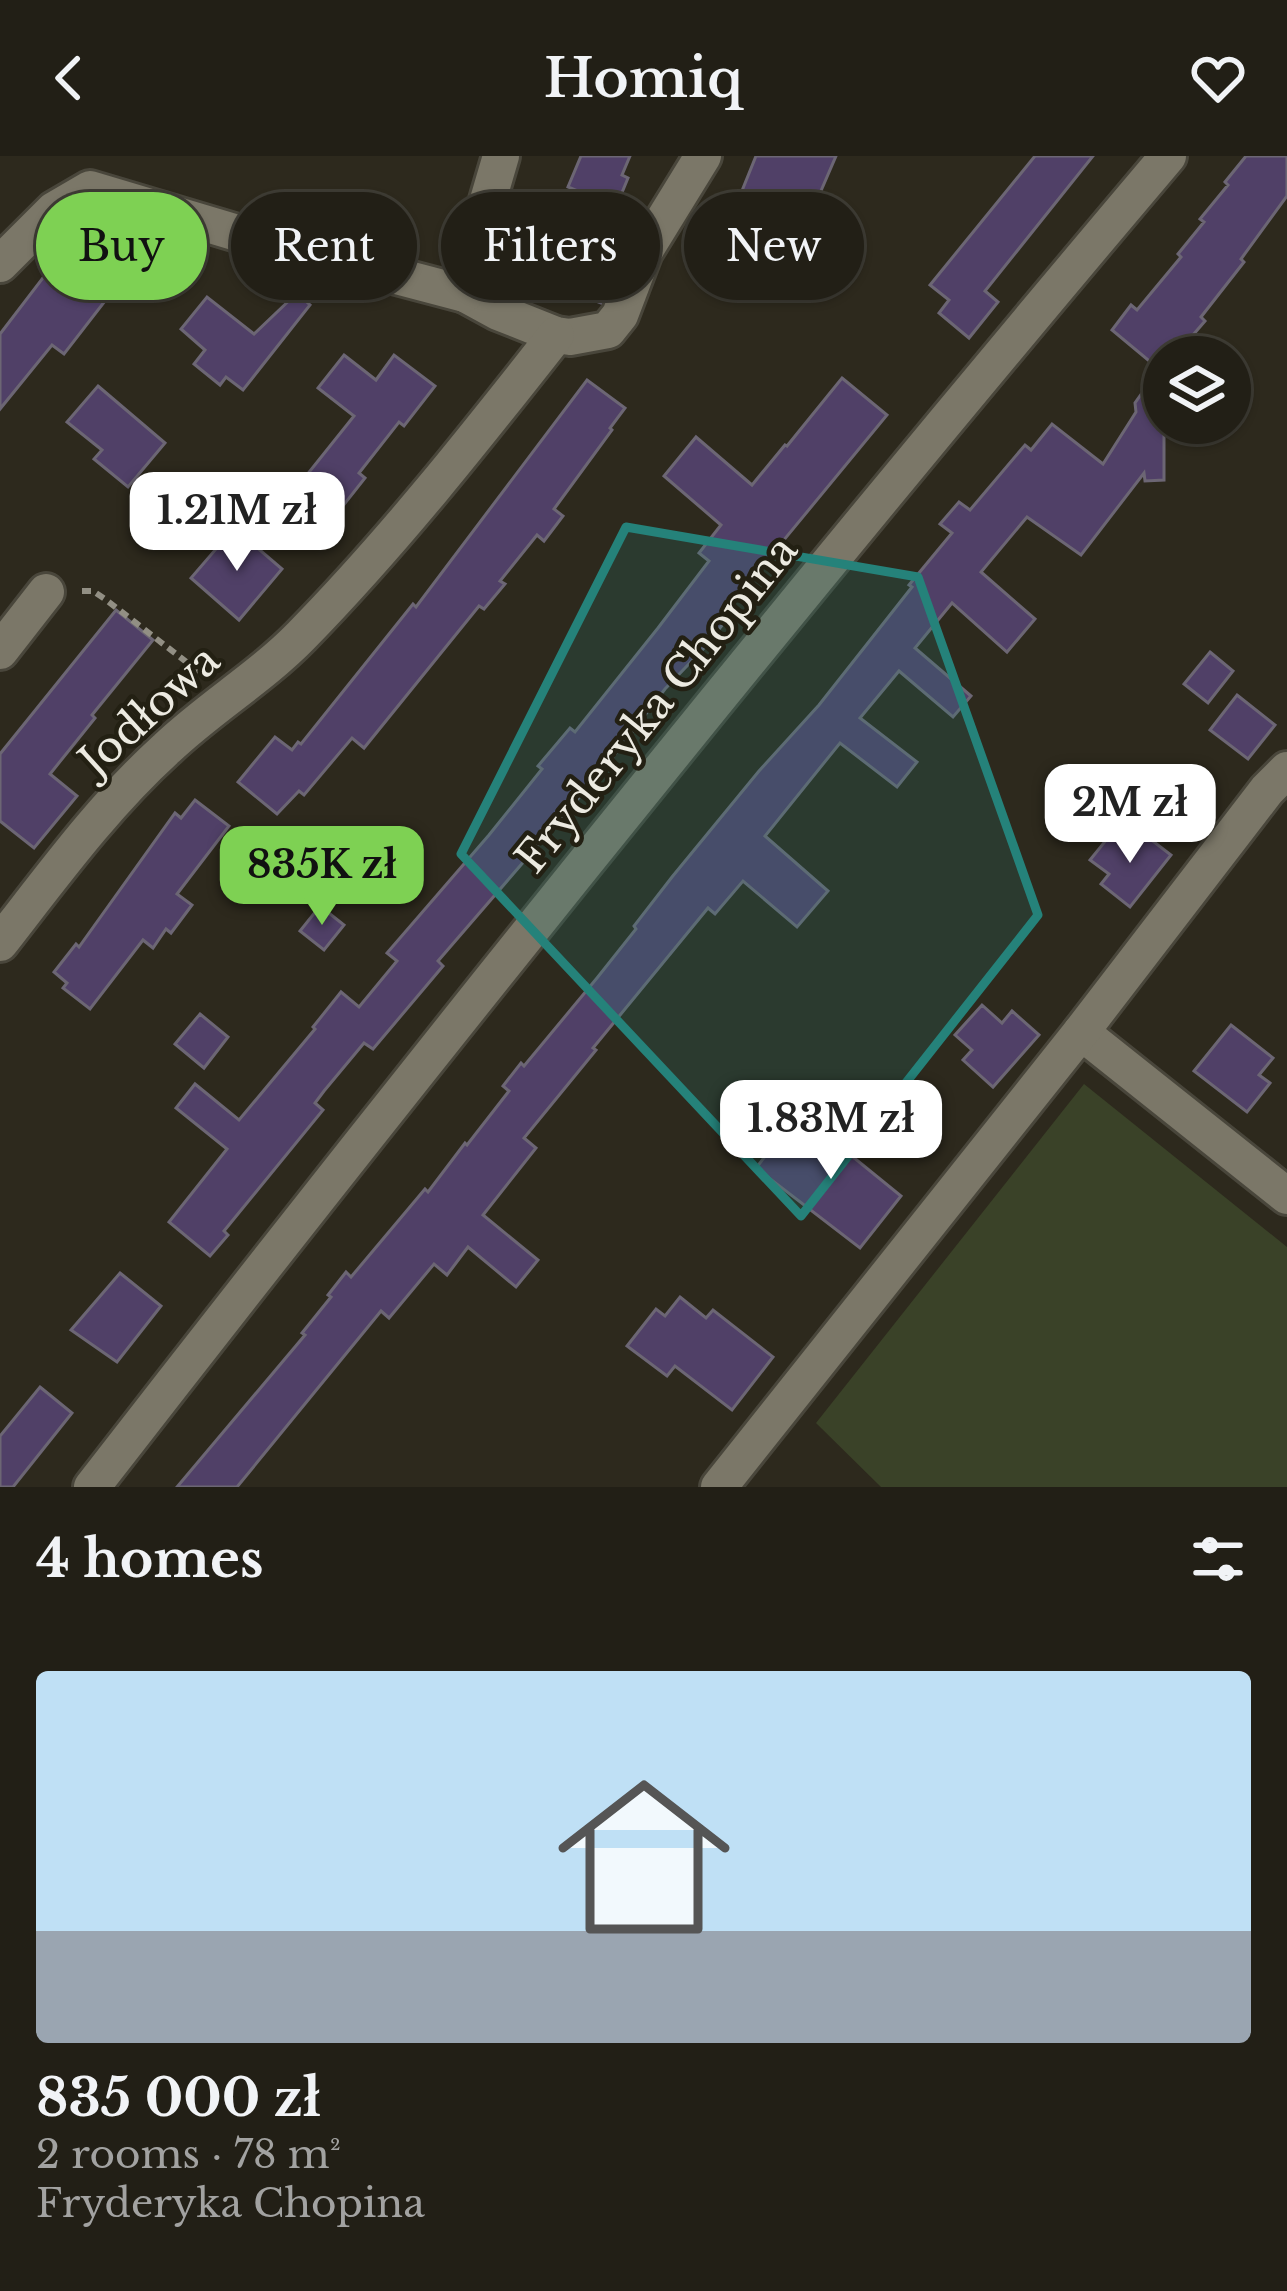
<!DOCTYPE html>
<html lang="en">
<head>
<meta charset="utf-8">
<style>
	body { margin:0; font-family:"Libre Baskerville",serif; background:#2e2c23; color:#f1f3f6; height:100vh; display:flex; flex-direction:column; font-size:45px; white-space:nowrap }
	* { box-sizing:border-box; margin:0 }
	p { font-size:39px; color:#a2a2a1 }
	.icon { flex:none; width:66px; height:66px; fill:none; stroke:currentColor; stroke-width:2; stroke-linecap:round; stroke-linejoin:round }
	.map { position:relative; height:1331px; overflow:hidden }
	.details { display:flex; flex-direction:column; background:#221f16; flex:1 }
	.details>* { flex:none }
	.hud { position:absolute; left:36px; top:36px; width:1215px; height:108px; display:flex; gap:24px }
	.tools { position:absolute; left:1143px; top:180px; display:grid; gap:24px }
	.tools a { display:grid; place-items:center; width:108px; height:108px; border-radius:50%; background:#221f16; box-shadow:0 3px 9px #0004,0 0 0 3px #3f3d35; font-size:60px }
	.price { position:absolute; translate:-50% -102px; padding:0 27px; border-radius:24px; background:#fff; color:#222; font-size:39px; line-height:78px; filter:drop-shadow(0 3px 6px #0008) }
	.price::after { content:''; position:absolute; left:50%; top:72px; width:36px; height:27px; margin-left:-18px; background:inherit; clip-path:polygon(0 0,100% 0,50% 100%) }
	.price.on { background:#7ed153; color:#111 }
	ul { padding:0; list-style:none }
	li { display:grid; align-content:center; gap:24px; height:636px; padding:0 36px }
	li span { display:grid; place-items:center; height:372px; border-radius:12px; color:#555 }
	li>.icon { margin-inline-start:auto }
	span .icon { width:216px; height:216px; fill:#fffc; stroke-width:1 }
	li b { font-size:51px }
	h2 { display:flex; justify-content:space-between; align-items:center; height:144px; padding:0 36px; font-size:51px }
	.tag { padding:0 42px; border-radius:54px; background:#221f16; box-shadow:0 3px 9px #0004,0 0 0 3px #3f3d35; font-size:42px; line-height:108px }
	.tag.on { background:#7ed153; color:#111 }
	header { display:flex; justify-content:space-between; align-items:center; height:156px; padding:0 36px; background:#221f16; font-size:54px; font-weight:600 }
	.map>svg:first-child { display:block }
	.green { fill:#3a4228 }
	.building { fill:#504067; stroke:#6c6674; stroke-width:3 }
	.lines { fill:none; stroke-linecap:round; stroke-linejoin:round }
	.minor-casing { stroke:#49463b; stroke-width:42 }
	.path { stroke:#928f84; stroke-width:6; stroke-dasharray:9 6; stroke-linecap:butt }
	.minor { stroke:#7b7768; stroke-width:36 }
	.marked { fill:#25827a; fill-opacity:0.2; stroke:#25827a; stroke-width:9; stroke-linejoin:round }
	.labels { text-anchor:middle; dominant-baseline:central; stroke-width:9; stroke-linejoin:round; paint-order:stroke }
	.street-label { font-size:42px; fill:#eceae1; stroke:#232013 }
</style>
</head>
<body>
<header><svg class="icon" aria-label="back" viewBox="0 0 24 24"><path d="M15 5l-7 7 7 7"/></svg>Homiq<svg class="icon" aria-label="heart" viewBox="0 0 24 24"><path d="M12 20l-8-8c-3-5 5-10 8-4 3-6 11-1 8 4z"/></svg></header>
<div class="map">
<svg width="1287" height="1331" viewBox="0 0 1287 1331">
	<rect width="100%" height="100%" fill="#2d291d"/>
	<!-- green -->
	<polygon class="green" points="1084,928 1287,1091 1287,1331 881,1331 816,1267"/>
	<!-- building -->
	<g class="building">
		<polygon points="581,0 630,0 622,19 628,22 616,51 568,31"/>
		<polygon points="756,0 836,0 814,51 808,48 803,59 796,57 783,89 778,87 774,98 725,77"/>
		<polygon points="1035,0 1093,0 985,135 998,146 969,182 939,157 949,144 930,129"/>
		<polygon points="1246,0 1287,0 1287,40 1241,103 1244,106 1201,161 1205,165 1174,201 1164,201 1164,324 1145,325 1144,317 1081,399 1027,361 981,416 1035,463 1007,496 952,447 915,492 971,540 953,561 899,515 860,562 917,606 897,631 840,587 765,680 828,735 797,771 743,725 715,758 708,752 593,892 596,894 524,982 536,992 483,1059 538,1104 516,1131 468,1091 447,1119 434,1108 389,1162 381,1155 237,1331 177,1331 305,1179 302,1177 331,1141 328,1139 346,1116 351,1121 425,1033 428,1036 465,987 467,989 509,935 503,930 521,907 524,910 597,822 636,773 634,770 672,721 759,615 819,549 912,431 909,429 952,377 940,368 959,346 970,354 1025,289 1031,294 1052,268 1103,308 1136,256 1135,247 1159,213 1112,174 1131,149 1137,154 1181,101 1178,98 1204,66 1200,63 1228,29 1225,26"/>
		<polygon points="55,106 105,145 64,198 52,189 0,253 0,178"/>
		<polygon points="586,107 612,117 601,147 575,137"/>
		<polygon points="297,137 310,149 243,234 226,221 220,229 194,208 205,194 181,173 207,141 254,178"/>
		<polygon points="344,199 376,224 394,199 435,230 404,270 399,266 359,317 365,322 327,370 290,340 354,260 318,232"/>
		<polygon points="842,222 887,259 722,459 727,463 705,491 665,533 602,615 438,805 443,810 373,893 364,887 324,935 315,947 323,954 224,1075 228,1079 210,1100 169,1066 227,993 176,952 195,928 239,964 315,873 313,871 341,836 359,851 397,805 387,797 489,679 542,613 538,610 570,572 575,576 658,472 709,405 699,397 721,369 664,320 696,281 752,329 785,289 787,290"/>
		<polygon points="587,224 625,252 610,272 612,274 554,353 563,360 544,385 537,379 500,425 505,428 484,453 479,450 364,592 352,582 304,639 299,635 277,658 238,626 275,581 292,594 298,586 301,588 413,448 416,451"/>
		<polygon points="98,230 165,287 128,331 94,303 102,294 67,266"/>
		<polygon points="234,372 282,413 239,464 191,422"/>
		<polygon points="116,454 153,484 92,559 95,562 50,618 77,640 34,692 0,665 0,598"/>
		<polygon points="1210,496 1233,515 1208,547 1184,528"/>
		<polygon points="1237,539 1275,569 1248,603 1210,574"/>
		<polygon points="195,644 229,670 177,738 192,749 171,777 166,773 153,792 143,784 90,853 63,832 67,827 54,816 76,788 79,791 175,657 181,662"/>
		<polygon points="1141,676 1171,699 1130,751 1101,728 1109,718 1090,704 1111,678 1128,692"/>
		<polygon points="320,750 344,769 324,794 300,775"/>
		<polygon points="982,849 1002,867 1012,855 1039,879 993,931 963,904 972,894 955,879"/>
		<polygon points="200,858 228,881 204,912 175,888"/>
		<polygon points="1231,869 1273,902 1259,919 1270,927 1247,956 1194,915"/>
		<polygon points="817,959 843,980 837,988 901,1040 860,1092 756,1012 777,985 789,994"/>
		<polygon points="120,1117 161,1150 117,1206 71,1174"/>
		<polygon points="680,1141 706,1162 713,1154 773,1201 732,1254 675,1210 667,1220 627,1190 656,1153 665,1160"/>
		<polygon points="40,1231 72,1257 13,1331 0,1331 0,1280"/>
	</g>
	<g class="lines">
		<defs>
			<g id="minor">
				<polyline points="501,0 471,102 465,138 498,156 556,179 570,181 608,174 620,159 644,96 703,0"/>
				<polyline points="0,108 54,54 90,33 264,85 465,138"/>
				<polyline points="0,495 46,436"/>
				<path d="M0,787c53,-68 103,-137 167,-195 42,-40 94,-71 134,-112 92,-94 174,-198 255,-301"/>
				<polyline points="1081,876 1287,1040"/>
				<path d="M92,1331c350,-451 707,-895 1076,-1331"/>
				<polyline points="719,1331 1081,876 1267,634 1287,614"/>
			</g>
		</defs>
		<!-- minor casing -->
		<use href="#minor" class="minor-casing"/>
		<!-- path -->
		<polyline class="path" points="82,435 93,435 105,443 202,518"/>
		<!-- minor -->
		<use href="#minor" class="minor"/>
	</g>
	<!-- marked area -->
	<path class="marked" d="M626,371l292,50 120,338 -237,301 -340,-362z"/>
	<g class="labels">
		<!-- street labels -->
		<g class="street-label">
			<text transform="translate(656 548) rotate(-51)">Fryderyka Chopina</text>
			<text transform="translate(149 554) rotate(-42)">Jodłowa</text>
		</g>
	</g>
</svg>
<div class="tools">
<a><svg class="icon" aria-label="layers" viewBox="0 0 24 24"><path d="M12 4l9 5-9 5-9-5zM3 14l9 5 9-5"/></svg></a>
</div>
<b class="price" style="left:237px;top:418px">1.21M zł</b>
<b class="price" style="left:1130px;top:710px">2M zł</b>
<b class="price on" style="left:322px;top:772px">835K zł</b>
<b class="price" style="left:831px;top:1026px">1.83M zł</b>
<div class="hud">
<a class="tag on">Buy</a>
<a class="tag">Rent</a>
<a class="tag">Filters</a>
<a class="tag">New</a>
</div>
</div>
<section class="details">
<h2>4 homes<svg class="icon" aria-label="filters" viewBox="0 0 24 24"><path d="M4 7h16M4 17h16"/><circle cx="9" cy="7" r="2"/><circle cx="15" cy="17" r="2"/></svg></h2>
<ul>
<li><span style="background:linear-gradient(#bfe0f5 70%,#9aa5b1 0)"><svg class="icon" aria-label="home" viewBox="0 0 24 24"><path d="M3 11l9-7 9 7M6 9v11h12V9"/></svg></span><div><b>835 000 zł</b><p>2 rooms · 78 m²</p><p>Fryderyka Chopina</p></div></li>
</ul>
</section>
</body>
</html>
